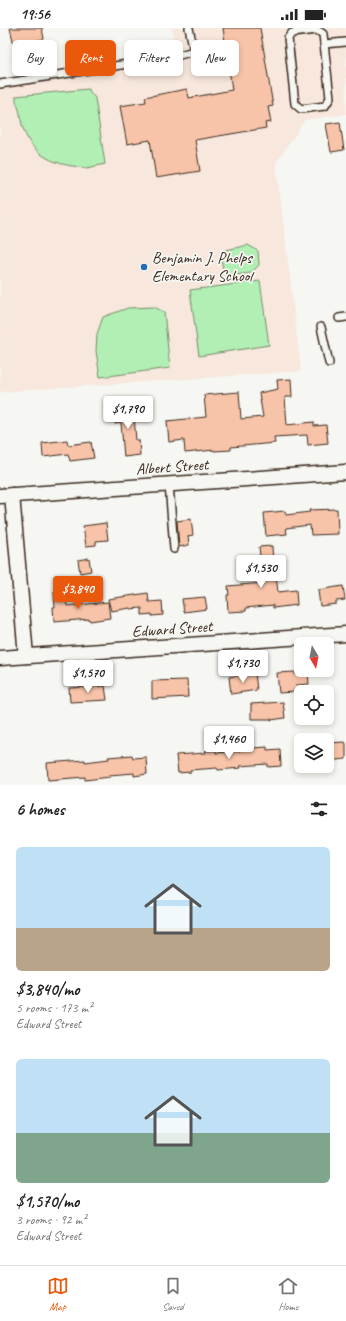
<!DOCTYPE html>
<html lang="en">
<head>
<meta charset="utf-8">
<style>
	body { margin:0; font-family:Caveat,sans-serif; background:#f6f6f6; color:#222; height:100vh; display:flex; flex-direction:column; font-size:15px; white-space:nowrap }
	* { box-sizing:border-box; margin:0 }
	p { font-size:13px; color:#767676 }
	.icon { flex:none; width:22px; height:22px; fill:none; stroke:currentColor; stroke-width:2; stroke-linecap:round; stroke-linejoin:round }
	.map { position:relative; height:757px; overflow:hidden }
	.drawer { display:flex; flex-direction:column; background:#fff; flex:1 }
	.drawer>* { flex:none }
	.top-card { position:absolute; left:12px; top:12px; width:322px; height:36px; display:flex; gap:8px }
	.needle { width:26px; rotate:170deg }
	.fabs { position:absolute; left:294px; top:609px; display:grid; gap:8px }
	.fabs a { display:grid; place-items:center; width:40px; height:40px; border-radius:6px; background:#fff; box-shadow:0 2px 6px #0003; font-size:20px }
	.price { position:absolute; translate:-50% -34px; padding:0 9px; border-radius:4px; background:#fff; color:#222; font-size:13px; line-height:26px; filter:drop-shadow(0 1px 2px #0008) }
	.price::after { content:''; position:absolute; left:50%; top:24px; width:12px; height:9px; margin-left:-6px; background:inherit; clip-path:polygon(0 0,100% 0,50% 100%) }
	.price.on { background:#ea580c; color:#fff }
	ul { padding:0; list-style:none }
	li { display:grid; align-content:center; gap:8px; height:212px; padding:0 16px }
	li span { display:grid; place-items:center; height:124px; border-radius:6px; color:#555 }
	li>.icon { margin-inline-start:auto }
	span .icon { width:72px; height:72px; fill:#fffc; stroke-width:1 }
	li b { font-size:17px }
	h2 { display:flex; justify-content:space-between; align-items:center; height:48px; padding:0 16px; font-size:17px }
	.pill { padding:0 14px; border-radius:6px; background:#fff; box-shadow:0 2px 6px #0003; font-size:14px; line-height:36px }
	.pill.on { background:#ea580c; color:#fff }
	.status { display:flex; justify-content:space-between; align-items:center; height:28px; padding:0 20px; background:#fff; direction:ltr }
	.status svg { height:11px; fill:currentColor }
	.menu { display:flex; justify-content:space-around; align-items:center; height:56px; border-top:1px solid #e0e0e0; background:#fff; font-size:11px; color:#767676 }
	.menu a { display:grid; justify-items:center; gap:2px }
	.menu .on { color:#ea580c }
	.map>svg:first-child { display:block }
	.built { fill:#f7e7dc }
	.green { fill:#b2efb5; stroke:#768c6a }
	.building { fill:#f8c4a9; stroke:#3b2a1e }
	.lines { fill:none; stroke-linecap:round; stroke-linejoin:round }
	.service-casing { stroke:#3b2a1e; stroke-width:10 }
	.minor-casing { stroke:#3b2a1e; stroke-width:17 }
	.service { stroke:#f6f6f2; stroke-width:7 }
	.minor { stroke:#f6f6f2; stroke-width:14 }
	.poi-dot { fill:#1f6fb2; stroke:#f6f6f2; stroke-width:1.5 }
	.labels { text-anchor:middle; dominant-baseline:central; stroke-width:3.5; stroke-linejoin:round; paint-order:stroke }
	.poi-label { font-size:16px; fill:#3b2a1e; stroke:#f6f6f2; text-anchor:start }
	.street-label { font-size:16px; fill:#3b2a1e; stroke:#f6f6f2 }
</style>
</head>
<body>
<div class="status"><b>19:56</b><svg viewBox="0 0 49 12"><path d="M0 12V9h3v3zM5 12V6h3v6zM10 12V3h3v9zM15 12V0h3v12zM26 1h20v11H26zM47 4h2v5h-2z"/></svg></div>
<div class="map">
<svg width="346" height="757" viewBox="0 0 346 757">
	<rect width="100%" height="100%" fill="#f6f6f2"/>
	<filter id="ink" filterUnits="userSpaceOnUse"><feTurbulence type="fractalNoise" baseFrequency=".025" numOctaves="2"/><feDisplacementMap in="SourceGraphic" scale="8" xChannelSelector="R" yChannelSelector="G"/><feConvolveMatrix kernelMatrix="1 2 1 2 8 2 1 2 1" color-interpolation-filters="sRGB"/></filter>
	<g filter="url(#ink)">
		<!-- built -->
		<polygon class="built" points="172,0 346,0 346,86 305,92 276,135 301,343 0,364 0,56 175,21"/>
		<!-- green -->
		<g class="green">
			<path d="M88,61l7,9 10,66c-6,1 -12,3 -18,4 -5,0 -10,-2 -15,-2 -31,-5 -48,-21 -52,-52 -1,-7 -5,-12 -4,-18z"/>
			<polygon points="248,217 258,223 259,237 251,245 226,248 223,241 220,226 226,222"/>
			<polygon points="260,253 269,317 199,328 190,262"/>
			<polygon points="154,279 164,284 170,340 100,349 96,323 97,306 103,289 128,280"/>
		</g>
		<!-- building -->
		<g class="building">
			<polygon points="10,0 42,0 44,11 14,17"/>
			<polygon points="223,0 260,0 273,78 268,79 271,94 265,95 266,100 195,112 200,143 156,150 150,112 127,116 120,78 146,74 145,69 187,61 189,70 232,62"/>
			<polygon points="340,94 344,122 331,124 326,96"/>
			<polygon points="291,351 292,369 285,369 287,397 314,394 314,398 326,397 328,415 308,417 307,407 274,409 275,415 231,419 231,422 214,423 214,422 185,425 184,412 169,414 167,393 206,389 204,367 239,364 241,391 263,389 259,365 278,361 277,352"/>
			<polygon points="133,377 136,412 139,412 140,427 124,429 121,395 115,396 114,378"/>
			<polygon points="67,412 68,417 91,414 94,430 70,433 68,426 43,429 42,415"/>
			<polygon points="337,481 338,506 311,507 310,497 286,500 287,506 266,508 264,485 285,483 286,487 310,484 309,482"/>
			<polygon points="191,491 193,507 188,508 189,517 179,519 177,493"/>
			<polygon points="106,495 108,512 96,513 96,517 86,518 83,498"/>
			<polygon points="272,518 273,539 275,539 278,564 296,562 297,577 273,580 273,577 246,580 246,583 228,584 227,567 229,567 228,558 263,555 259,519"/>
			<polygon points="89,530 91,543 80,545 78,532"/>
			<polygon points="343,558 345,572 336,573 336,576 320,578 318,562"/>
			<polygon points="66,563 67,578 108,574 110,590 90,593 89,591 54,594 53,579 55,579 54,564"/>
			<polygon points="148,565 149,574 162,573 163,587 152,588 152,586 142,587 142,580 130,581 130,580 111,583 108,571"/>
			<polygon points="205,569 207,581 184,584 182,571"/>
			<polygon points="295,644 295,647 308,645 309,656 296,657 297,661 294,661 294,664 279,665 277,645"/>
			<polygon points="255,645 257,662 231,666 229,649"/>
			<polygon points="187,652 188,669 152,671 152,653"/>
			<polygon points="105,658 107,672 70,674 69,660"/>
			<polygon points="283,674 285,690 271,692 271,691 251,691 251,676"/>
			<polygon points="345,714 346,716 346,731 327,733 327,715"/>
			<polygon points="267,719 267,722 280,721 281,738 268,739 268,736 240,738 241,740 218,742 217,740 190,742 191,744 178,745 176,727 206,725 205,723 216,722 216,725 240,723 240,721"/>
			<polygon points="132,727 133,730 146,729 147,746 134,748 134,745 109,747 110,749 85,752 85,749 48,752 47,735 85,732 85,734 109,731 108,729"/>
		</g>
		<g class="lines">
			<defs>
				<g id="service">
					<polygon points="317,2 323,6 330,70 325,78 301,81 295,76 288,10 292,5"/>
					<polyline points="324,16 346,14"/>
					<polyline points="0,56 172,29 194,23 189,0"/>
					<polyline points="339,290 346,289"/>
					<polyline points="321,299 329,335"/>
					<polyline points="169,456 174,521"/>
				</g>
				<g id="minor">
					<polyline points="12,467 26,628"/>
					<polyline points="0,468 346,444"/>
					<polyline points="0,630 346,606"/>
				</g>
			</defs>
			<!-- service casing -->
			<use href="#service" class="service-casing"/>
			<!-- minor casing -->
			<use href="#minor" class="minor-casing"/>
			<!-- service -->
			<use href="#service" class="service"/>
			<!-- minor -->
			<use href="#minor" class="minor"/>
		</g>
	</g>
	<!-- markers -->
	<circle class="poi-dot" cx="144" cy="239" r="4"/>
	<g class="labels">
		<!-- poi labels -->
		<g class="poi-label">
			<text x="152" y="230">Benjamin J. Phelps<tspan x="152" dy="18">Elementary School</tspan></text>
		</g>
		<!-- street labels -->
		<g class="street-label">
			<text transform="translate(172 439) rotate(-4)">Albert Street</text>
			<text transform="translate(172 601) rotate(-4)">Edward Street</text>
		</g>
	</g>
</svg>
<div class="fabs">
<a><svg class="needle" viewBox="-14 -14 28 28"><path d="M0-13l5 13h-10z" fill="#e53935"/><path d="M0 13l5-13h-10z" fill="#767676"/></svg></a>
<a><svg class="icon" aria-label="locate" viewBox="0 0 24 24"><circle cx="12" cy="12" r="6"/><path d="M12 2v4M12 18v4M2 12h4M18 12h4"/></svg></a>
<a><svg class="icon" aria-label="layers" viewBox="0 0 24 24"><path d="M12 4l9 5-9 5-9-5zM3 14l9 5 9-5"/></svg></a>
</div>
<b class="price" style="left:128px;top:402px">$1,790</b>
<b class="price" style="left:261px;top:561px">$1,530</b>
<b class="price on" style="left:78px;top:582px">$3,840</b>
<b class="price" style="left:243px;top:656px">$1,730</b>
<b class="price" style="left:88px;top:666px">$1,570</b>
<b class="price" style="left:229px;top:732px">$1,460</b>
<div class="top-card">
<a class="pill">Buy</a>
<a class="pill on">Rent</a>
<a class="pill">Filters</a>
<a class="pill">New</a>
</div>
</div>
<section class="drawer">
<h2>6 homes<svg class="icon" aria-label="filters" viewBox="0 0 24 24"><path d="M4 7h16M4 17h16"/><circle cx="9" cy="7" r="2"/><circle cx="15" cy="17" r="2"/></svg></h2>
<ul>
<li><span style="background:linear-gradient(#bfe0f5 65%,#b9a48a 0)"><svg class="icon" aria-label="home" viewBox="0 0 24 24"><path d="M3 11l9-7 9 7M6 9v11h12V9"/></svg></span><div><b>$3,840/mo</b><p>5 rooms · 173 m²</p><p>Edward Street</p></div></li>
<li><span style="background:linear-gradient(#bfe0f5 60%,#7fa58c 0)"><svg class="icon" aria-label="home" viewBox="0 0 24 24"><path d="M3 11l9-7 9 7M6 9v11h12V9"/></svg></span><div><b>$1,570/mo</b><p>3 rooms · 92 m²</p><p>Edward Street</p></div></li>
</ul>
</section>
<nav class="menu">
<a class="on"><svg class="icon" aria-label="map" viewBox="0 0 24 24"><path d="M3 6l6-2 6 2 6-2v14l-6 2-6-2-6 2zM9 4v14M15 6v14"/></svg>Map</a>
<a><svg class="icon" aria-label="saved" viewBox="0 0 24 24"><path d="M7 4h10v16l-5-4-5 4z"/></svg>Saved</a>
<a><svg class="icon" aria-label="home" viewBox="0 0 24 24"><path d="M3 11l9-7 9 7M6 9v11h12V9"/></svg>Home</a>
</nav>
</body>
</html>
